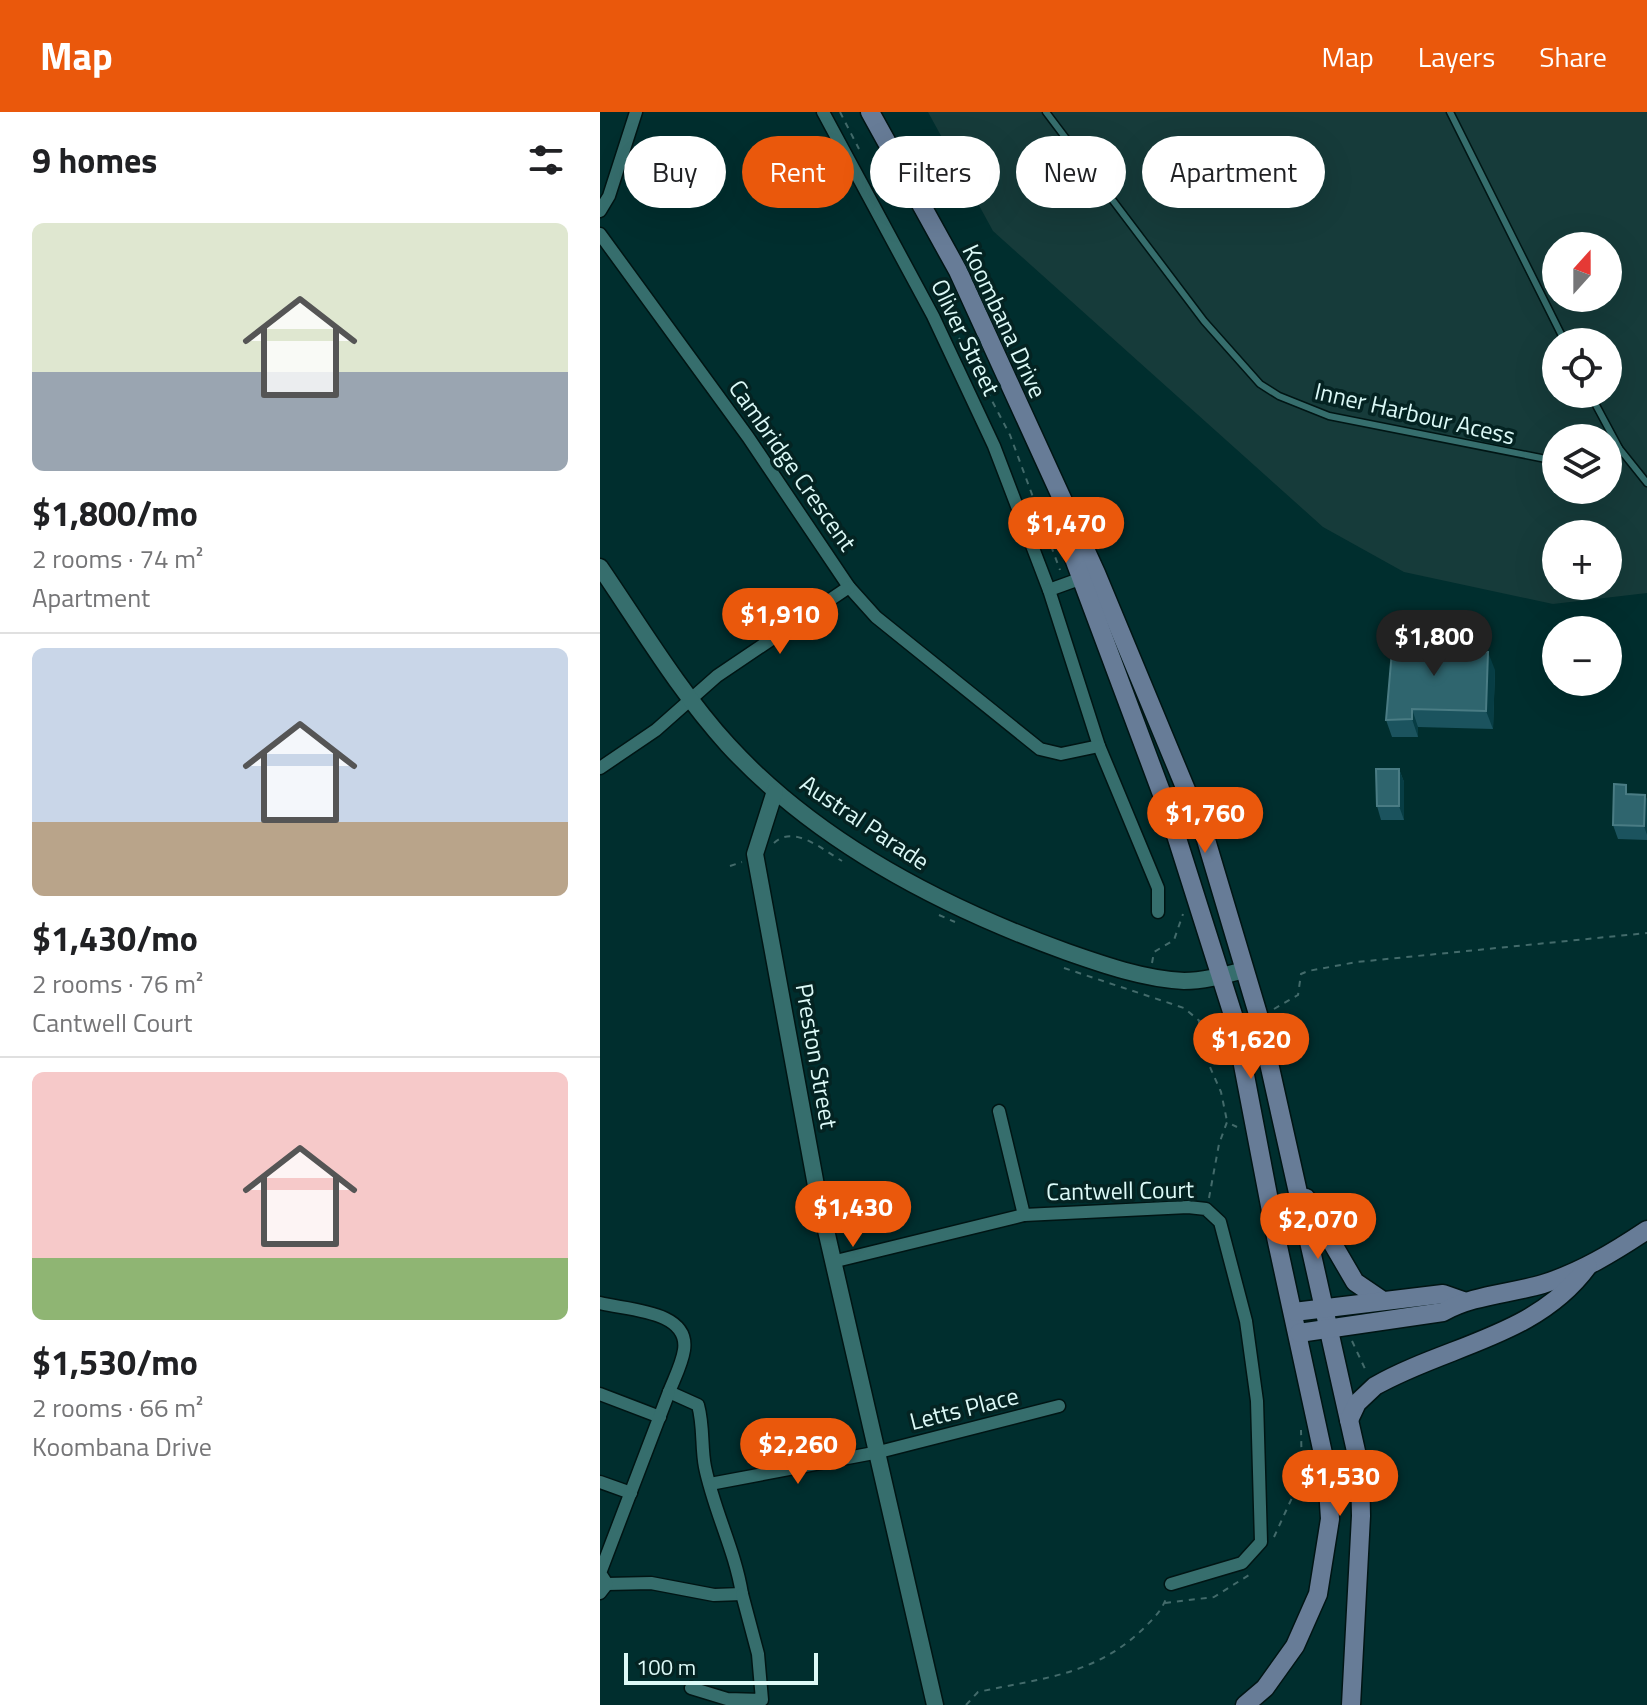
<!DOCTYPE html>
<html lang="en">
<head>
<meta charset="utf-8">
<style>
	body { margin:0; font-family:"Titillium Web",sans-serif; background:#f6f6f6; color:#202124; height:100vh; display:flex; flex-direction:column; font-size:30px; white-space:nowrap }
	* { box-sizing:border-box; margin:0 }
	p { font-size:26px; color:#757577 }
	.icon { flex:none; width:44px; height:44px; fill:none; stroke:currentColor; stroke-width:2; stroke-linecap:round; stroke-linejoin:round }
	.map { position:relative; flex:1; overflow:hidden }
	.panel { display:flex; flex-direction:column; background:#fff; width:600px }
	.panel>* { flex:none }
	.banner { position:absolute; left:24px; top:24px; width:760px; height:72px; display:flex; gap:16px }
	.needle { width:52px; rotate:21deg }
	.buttons { position:absolute; left:942px; top:120px; display:grid; gap:16px }
	.buttons a { display:grid; place-items:center; width:80px; height:80px; border-radius:50%; background:#fff; box-shadow:0 8px 32px #0002; font-size:40px }
	.scale { position:absolute; left:24px; bottom:20px; width:194px; box-sizing:border-box; padding-left:8px; border:4px solid #dcf9f7; border-top:0; font-size:22px; line-height:28px; white-space:nowrap; color:#dcf9f7; -webkit-text-stroke:6px #042322; paint-order:stroke }
	.price { position:absolute; translate:-50% -68px; padding:0 18px; border-radius:28px; background:#ea580c; color:#fff; font-size:26px; line-height:52px; filter:drop-shadow(0 2px 4px #0008) }
	.price::after { content:''; position:absolute; left:50%; top:48px; width:24px; height:18px; margin-left:-12px; background:inherit; clip-path:polygon(0 0,100% 0,50% 100%) }
	.price.current { background:#222; color:#fff }
	ul { padding:0; list-style:none }
	li { display:grid; align-content:center; gap:16px; height:424px; padding:0 32px }
	li+li { border-top:2px solid #e0e0e0 }
	li span { display:grid; place-items:center; height:248px; border-radius:12px; color:#555 }
	li>.icon { margin-inline-start:auto }
	span .icon { width:144px; height:144px; fill:#fffc; stroke-width:1 }
	li b { font-size:34px }
	h2 { display:flex; justify-content:space-between; align-items:center; height:96px; padding:0 32px; font-size:34px }
	.tag { padding:0 28px; border-radius:36px; background:#fff; box-shadow:0 8px 32px #0002; font-size:28px; line-height:72px }
	.tag.current { background:#ea580c; color:#fff }
	header { display:flex; align-items:center; gap:48px; box-sizing:border-box; height:112px; padding:0 40px; background:#ea580c; color:#fff }
	header strong { font-size:38px }
	nav { display:flex; gap:44px; margin-inline-start:auto; font-size:28px }
	main { display:flex; flex:1; min-height:0 }
	.map>svg:first-child { display:block }
	.built { fill:#163b3a; fill-rule:evenodd }
	.lines { fill:none; stroke-linecap:round; stroke-linejoin:round }
	.service-casing { stroke:#001514; stroke-width:9 }
	.minor-casing { stroke:#001514; stroke-width:15 }
	.tertiary-casing { stroke:#001514; stroke-width:19 }
	.secondary-casing { stroke:#001514; stroke-width:21 }
	.path { stroke:#436b6b; stroke-width:2; stroke-dasharray:6 6; stroke-linecap:butt }
	.service { stroke:#366e6d; stroke-width:6 }
	.minor { stroke:#366e6d; stroke-width:12 }
	.tertiary { stroke:#366e6d; stroke-width:16 }
	.secondary { stroke:#677c97; stroke-width:18 }
	.wall { fill:#1b535e }
	.shaded-wall { fill:#073d44 }
	.building { fill:#2f656e; stroke:#4a7c84; stroke-width:2 }
	.labels { text-anchor:middle; dominant-baseline:central; stroke-width:7; stroke-linejoin:round; paint-order:stroke }
	.street-label { font-size:24px; fill:#dcf9f7; stroke:#042322 }
</style>
</head>
<body>
<header>
<strong>Map</strong>
<nav><a>Map</a><a>Layers</a><a>Share</a></nav>
</header>
<main>
<section class="panel">
<h2>9 homes<svg class="icon" aria-label="filters" viewBox="0 0 24 24"><path d="M4 7h16M4 17h16"/><circle cx="9" cy="7" r="2"/><circle cx="15" cy="17" r="2"/></svg></h2>
<ul>
<li><span style="background:linear-gradient(#dfe7d0 60%,#9aa5b1 0)"><svg class="icon" aria-label="home" viewBox="0 0 24 24"><path d="M3 11l9-7 9 7M6 9v11h12V9"/></svg></span><div><b>$1,800/mo</b><p>2 rooms · 74 m²</p><p>Apartment</p></div></li>
<li><span style="background:linear-gradient(#c9d6e8 70%,#b9a48a 0)"><svg class="icon" aria-label="home" viewBox="0 0 24 24"><path d="M3 11l9-7 9 7M6 9v11h12V9"/></svg></span><div><b>$1,430/mo</b><p>2 rooms · 76 m²</p><p>Cantwell Court</p></div></li>
<li><span style="background:linear-gradient(#f6c9c9 75%,#8fb573 0)"><svg class="icon" aria-label="home" viewBox="0 0 24 24"><path d="M3 11l9-7 9 7M6 9v11h12V9"/></svg></span><div><b>$1,530/mo</b><p>2 rooms · 66 m²</p><p>Koombana Drive</p></div></li>
</ul>
</section>
<div class="map">
<svg width="1047" height="1593" viewBox="0 0 1047 1593">
	<rect width="100%" height="100%" fill="#002e2e"/>
	<!-- built -->
	<path class="built" d="M328,0h719v481l-94,11 -149,-32 -81,-45 -330,-296zM956,134h52v52h-52zM956,230h52v52h-52zM956,326h52v52h-52zM956,422h52v52h-52z"/>
	<g class="lines">
		<defs>
			<g id="service">
				<polyline points="446,0 604,209 660,272 679,284 729,304 956,349"/>
				<polyline points="850,0 965,230"/>
				<polyline points="990,282 1019,336"/>
				<polyline points="1008,341 1019,336 1047,371"/>
			</g>
			<g id="minor">
				<polyline points="223,0 333,204 394,334 449,478 499,634 558,776 558,800"/>
				<polyline points="0,99 9,84 36,0"/>
				<polyline points="0,122 148,325 249,475 276,505 440,637 461,642 499,634"/>
				<polyline points="449,478 485,465"/>
				<polyline points="0,656 56,618 117,564 249,475"/>
				<polyline points="399,999 424,1103"/>
				<polyline points="236,1149 424,1103 588,1095 606,1097 620,1110 646,1209 657,1289 661,1430 642,1451 571,1472"/>
				<path d="M0,1191c26,7 90,7 84,47 -2,14 -10,29 -15,42l29,13c6,22 3,42 7,62 9,44 30,83 37,127l-28,1 -63,-12 -44,1"/>
				<polyline points="0,1282 60,1305"/>
				<polyline points="0,1370 31,1381"/>
				<polyline points="110,1372 279,1340 459,1294"/>
				<polyline points="0,1481 7,1472 0,1461 69,1280"/>
				<polyline points="91,1576 127,1587 162,1588 158,1542 142,1482"/>
			</g>
			<g id="tertiary">
				<path d="M0,455c41,60 79,124 128,178 90,98 214,162 339,207 37,13 77,27 117,29 20,0 41,-6 60,-11"/>
				<polyline points="175,679 155,742 217,1079 335,1593"/>
			</g>
			<g id="secondary">
				<polyline points="270,0 358,159 496,461 604,721 658,902 760,1357 761,1404 751,1593"/>
				<polyline points="460,409 569,701 634,906 676,1125 727,1360 730,1407 718,1482 695,1534 665,1576 645,1593"/>
				<polyline points="706,1086 755,1170 780,1187"/>
				<polyline points="694,1200 843,1182 863,1189"/>
				<path d="M699,1221l144,-21c30,-17 66,-18 100,-28 38,-12 71,-32 104,-54"/>
				<path d="M749,1308l8,-17 18,-17c72,-41 161,-49 213,-120"/>
			</g>
		</defs>
		<!-- service casing -->
		<use href="#service" class="service-casing"/>
		<!-- minor casing -->
		<use href="#minor" class="minor-casing"/>
		<!-- tertiary casing -->
		<use href="#tertiary" class="tertiary-casing"/>
		<!-- secondary casing -->
		<use href="#secondary" class="secondary-casing"/>
		<!-- path -->
		<g class="path">
			<polyline points="240,0 259,37"/>
			<polyline points="359,226 410,323 460,458"/>
			<path d="M174,731c20,-19 49,7 68,18"/>
			<polyline points="130,754 142,750"/>
			<polyline points="339,803 355,810"/>
			<polyline points="552,851 554,840 574,828 583,802"/>
			<polyline points="464,856 584,896 602,911 617,909"/>
			<polyline points="674,897 698,883 701,862 708,859 757,850 1047,821"/>
			<polyline points="599,909 602,937 621,980 627,1009"/>
			<polyline points="609,1086 619,1032 627,1010 637,1015"/>
			<polyline points="752,1229 766,1259"/>
			<polyline points="674,1425 702,1364 701,1318"/>
			<polyline points="565,1491 614,1485 649,1463"/>
			<path d="M366,1593l12,-13c63,-14 115,-16 164,-62 11,-11 20,-19 25,-34"/>
		</g>
		<!-- service -->
		<use href="#service" class="service"/>
		<!-- minor -->
		<use href="#minor" class="minor"/>
		<!-- tertiary -->
		<use href="#tertiary" class="tertiary"/>
		<!-- secondary -->
		<use href="#secondary" class="secondary"/>
	</g>
	<!-- wall -->
	<g class="wall">
		<polygon points="818,519 824,537 895,558 893,617 818,615 818,625 792,625 786,608"/>
		<polygon points="799,657 804,670 804,708 781,708 777,694"/>
		<polygon points="1029,682 1045,683 1047,688 1047,728 1018,727 1013,713"/>
	</g>
	<!-- shaded-wall -->
	<g class="shaded-wall">
		<polygon points="818,519 824,537 816,536"/>
		<polygon points="888,540 895,558 893,617 886,599"/>
		<polygon points="812,597 818,615 818,625 812,607"/>
		<polygon points="799,657 804,670 804,708 799,694"/>
		<polygon points="1045,683 1047,688 1047,723 1044,714"/>
	</g>
	<!-- building -->
	<g class="building">
		<polygon points="794,516 818,519 816,536 888,540 886,599 812,597 812,607 786,608"/>
		<polygon points="776,657 799,657 799,694 777,694"/>
		<polygon points="1014,672 1026,673 1026,682 1045,683 1044,714 1013,713"/>
	</g>
	<g class="labels">
		<!-- street labels -->
		<g class="street-label">
			<text transform="translate(405 209) rotate(65)">Koombana Drive</text>
			<text transform="translate(366 225) rotate(64)">Oliver Street</text>
			<text transform="translate(815 301) rotate(13)">Inner Harbour Acess</text>
			<text transform="translate(193 353) rotate(55)">Cambridge Crescent</text>
			<text transform="translate(265 710) rotate(34)">Austral Parade</text>
			<text transform="translate(217 944) rotate(80)">Preston Street</text>
			<text transform="translate(520 1078) rotate(-1)">Cantwell Court</text>
			<text transform="translate(364 1296) rotate(-14)">Letts Place</text>
		</g>
	</g>
</svg>
<div class="buttons">
<a><svg class="needle" viewBox="-14 -14 28 28"><path d="M0-13l5 13h-10z" fill="#e53935"/><path d="M0 13l5-13h-10z" fill="#757577"/></svg></a>
<a><svg class="icon" aria-label="locate" viewBox="0 0 24 24"><circle cx="12" cy="12" r="6"/><path d="M12 2v4M12 18v4M2 12h4M18 12h4"/></svg></a>
<a><svg class="icon" aria-label="layers" viewBox="0 0 24 24"><path d="M12 4l9 5-9 5-9-5zM3 14l9 5 9-5"/></svg></a>
<a>+</a>
<a>−</a>
</div>
<div class="scale">100 m</div>
<b class="price" style="left:466px;top:453px">$1,470</b>
<b class="price" style="left:180px;top:544px">$1,910</b>
<b class="price current" style="left:834px;top:566px">$1,800</b>
<b class="price" style="left:605px;top:743px">$1,760</b>
<b class="price" style="left:651px;top:969px">$1,620</b>
<b class="price" style="left:253px;top:1137px">$1,430</b>
<b class="price" style="left:718px;top:1149px">$2,070</b>
<b class="price" style="left:198px;top:1374px">$2,260</b>
<b class="price" style="left:740px;top:1406px">$1,530</b>
<div class="banner">
<a class="tag">Buy</a>
<a class="tag current">Rent</a>
<a class="tag">Filters</a>
<a class="tag">New</a>
<a class="tag">Apartment</a>
</div>
</div>
</main>
</body>
</html>
